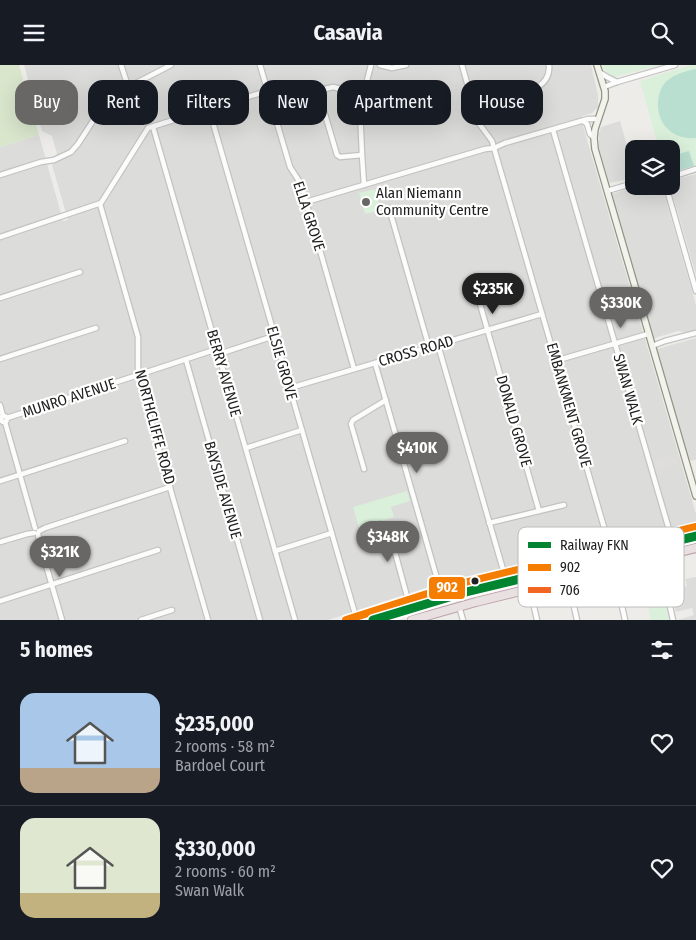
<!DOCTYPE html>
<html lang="en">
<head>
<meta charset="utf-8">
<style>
	body { margin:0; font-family:"Fira Sans Condensed",sans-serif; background:#242831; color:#f1f3f6; height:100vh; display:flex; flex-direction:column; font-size:19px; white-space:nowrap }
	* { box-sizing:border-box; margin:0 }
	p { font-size:16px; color:#9ea1a6 }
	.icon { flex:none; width:28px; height:28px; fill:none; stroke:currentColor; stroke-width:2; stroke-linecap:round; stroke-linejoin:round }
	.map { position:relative; height:555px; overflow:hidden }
	.drawer { display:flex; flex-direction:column; background:#171b24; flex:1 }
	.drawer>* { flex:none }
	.top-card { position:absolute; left:15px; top:15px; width:666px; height:45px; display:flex; gap:10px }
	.controls { position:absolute; left:625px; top:75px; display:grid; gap:10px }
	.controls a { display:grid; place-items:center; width:55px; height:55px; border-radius:10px; background:#171b24; box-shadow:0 5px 20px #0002; font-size:25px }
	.price { position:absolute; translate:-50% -42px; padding:0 11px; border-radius:18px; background:#686766; color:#fff; font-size:16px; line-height:32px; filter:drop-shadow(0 1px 2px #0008) }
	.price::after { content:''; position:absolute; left:50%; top:30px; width:15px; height:11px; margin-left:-8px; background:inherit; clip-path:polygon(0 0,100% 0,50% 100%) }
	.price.selected { background:#222; color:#fff }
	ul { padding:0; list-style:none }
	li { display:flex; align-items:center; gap:15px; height:125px; padding:0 20px }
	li+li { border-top:1px solid #363941 }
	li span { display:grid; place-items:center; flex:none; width:140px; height:100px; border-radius:15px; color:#555 }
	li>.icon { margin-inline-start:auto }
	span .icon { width:60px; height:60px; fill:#fffc; stroke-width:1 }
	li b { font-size:21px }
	h2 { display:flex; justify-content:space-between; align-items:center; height:60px; padding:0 20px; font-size:21px }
	.pill { padding:0 18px; border-radius:15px; background:#171b24; box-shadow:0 5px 20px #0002; font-size:18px; line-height:45px }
	.pill.selected { background:#686766; color:#fff }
	header { display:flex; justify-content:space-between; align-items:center; height:65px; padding:0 20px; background:#171b24; font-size:22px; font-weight:700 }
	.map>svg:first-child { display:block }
	.residential { fill:#dcdcda }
	.grass { fill:#d9e6cc }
	.park { fill:#daf0db }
	.pitch { fill:#b9dfd0 }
	.parking { fill:#dedddc }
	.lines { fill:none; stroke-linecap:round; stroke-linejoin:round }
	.street-casing { stroke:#c3c3c1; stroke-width:7 }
	.secondary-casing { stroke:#939583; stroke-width:8 }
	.highway-casing { stroke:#bea4aa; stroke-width:10 }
	.street { stroke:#fcfcfc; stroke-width:4.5 }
	.secondary { stroke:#f2f3ec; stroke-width:5.5 }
	.highway { stroke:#e9e1e1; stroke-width:8 }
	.bus-1-casing { stroke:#fff; stroke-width:11 }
	.bus-2-casing { stroke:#fff; stroke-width:11 }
	.bus-1 { stroke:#f47d02; stroke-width:8 }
	.bus-2 { stroke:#f26522; stroke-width:8 }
	.rail-1-casing { stroke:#fff; stroke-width:12 }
	.rail-1 { stroke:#028430; stroke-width:9 }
	.poi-dot { fill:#686766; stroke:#fff; stroke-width:2 }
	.bus-dot { fill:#202020; stroke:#fff; stroke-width:2 }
	.labels { text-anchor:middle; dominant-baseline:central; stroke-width:4.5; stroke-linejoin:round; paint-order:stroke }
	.poi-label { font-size:15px; fill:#202020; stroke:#fff; text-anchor:start }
	.street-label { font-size:15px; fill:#202020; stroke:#fff }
	.key { fill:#fff; stroke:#bcbcbc; stroke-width:1 }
	.key-label { font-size:14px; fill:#202020 }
	.line-badge { stroke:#fff; stroke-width:2 }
	.badge-label { font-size:14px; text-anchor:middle; font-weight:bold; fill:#fff }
</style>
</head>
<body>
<header><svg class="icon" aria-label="menu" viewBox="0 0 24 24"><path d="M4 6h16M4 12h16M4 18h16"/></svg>Casavia<svg class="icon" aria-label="search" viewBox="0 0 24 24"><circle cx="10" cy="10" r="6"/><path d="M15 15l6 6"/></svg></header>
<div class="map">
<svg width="696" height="555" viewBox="0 0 696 555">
	<rect width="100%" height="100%" fill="#edece9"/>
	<!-- residential -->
	<g class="residential">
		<polygon points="24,0 591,0 598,30 598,42 592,48 582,51 583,61 696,449 696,457 443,517 328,555 0,555 0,82 39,70 63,156 68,155 52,100 57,89 52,71 42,66"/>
		<polygon points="620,56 634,106 634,113 609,118 599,83 599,69 601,62"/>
		<polygon points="696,109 696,210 670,121 671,121 671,116"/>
		<polygon points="637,121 638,121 639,125 653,121 662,121 696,240 696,265 686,268 678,266 655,273 653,272 612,129"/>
		<polygon points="696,273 696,395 689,396 657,284"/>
		<polygon points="696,512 696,555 678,555 694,550 692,543 676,547 671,525 687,521 685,514"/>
	</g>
	<!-- grass -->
	<polygon class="grass" points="0,0 19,0 39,70 0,82"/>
	<!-- park -->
	<g class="park">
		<polygon points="602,0 660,0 613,12 608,9"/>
		<polygon points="691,0 696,0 696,101 695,102 671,109 671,84 659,84 640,16"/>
		<polygon points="375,124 381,145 365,149 359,128"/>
		<polygon points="407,426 410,436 391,442 394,452 359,463 353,442"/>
		<polygon points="657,499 669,555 651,555 645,528 657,525 651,501"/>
	</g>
	<!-- pitch -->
	<g class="pitch">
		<path d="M696,4v69c-22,2 -39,-13 -38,-35 0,-6 2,-14 6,-19 7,-9 21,-13 32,-15z"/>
		<polygon points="689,86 694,101 676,106 671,91"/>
	</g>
	<!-- parking -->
	<polygon class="parking" points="678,388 681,398 656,406 653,396"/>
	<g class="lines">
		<defs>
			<g id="street">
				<polyline points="121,0 128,21"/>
				<polyline points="260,0 290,102 301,119 354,304"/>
				<polyline points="380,0 392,3 406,0"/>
				<polyline points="462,0 478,57 492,76 494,83 610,483"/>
				<polyline points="599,7 607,12 617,17"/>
				<polyline points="604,22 617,17 675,0"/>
				<path d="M473,40l63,-17c9,-5 14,-12 13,-23"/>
				<polyline points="209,44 356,552"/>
				<polyline points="583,56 587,59 590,69 594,73"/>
				<polyline points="153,62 295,555"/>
				<polyline points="553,65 670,468"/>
				<polyline points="362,90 340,92 337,90 319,29 321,25 333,22 363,30"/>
				<polyline points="0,110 41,97 54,95 71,87 78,79 104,39 115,29 171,0"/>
				<polyline points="671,112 696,104"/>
				<polyline points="364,120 362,90 360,43 371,0"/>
				<polyline points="666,121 696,226"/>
				<polyline points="607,126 634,118"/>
				<polyline points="306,137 485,84 494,83 505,78 588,54 598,54"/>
				<polyline points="100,139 138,272 138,311 208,555"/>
				<polyline points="389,143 429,282"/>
				<polyline points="0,172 101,138 148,63 267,26"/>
				<polyline points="0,233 80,207"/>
				<polyline points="480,239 539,446"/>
				<polyline points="438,280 504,508"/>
				<polyline points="652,281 665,276 696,268"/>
				<polyline points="219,289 274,271"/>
				<polyline points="0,294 96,263"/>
				<polyline points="186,295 260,555"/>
				<polyline points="555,296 648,269"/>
				<polyline points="375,298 440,524"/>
				<polyline points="290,323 542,249"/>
				<polyline points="0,340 3,351"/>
				<circle cx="4" cy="354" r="3"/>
				<polyline points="7,353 217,284"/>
				<polyline points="5,357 35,463"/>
				<polyline points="246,383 302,365"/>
				<polyline points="364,404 351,359 353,355 386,335"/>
				<polyline points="0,416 125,376"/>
				<polyline points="489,458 564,440"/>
				<polyline points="380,459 384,471 393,480 408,535"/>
				<polyline points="39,466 45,463 170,422"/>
				<polyline points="38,468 39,476 62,555"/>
				<polyline points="0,477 27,469 34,468"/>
				<polyline points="275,486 332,468"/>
				<polyline points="659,492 673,555"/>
				<polyline points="614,504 625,555"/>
				<polyline points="568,515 577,555"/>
				<polyline points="530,524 537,555"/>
				<polyline points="0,536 158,485"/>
				<polyline points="459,541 463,555"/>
				<polyline points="141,555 172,545"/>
			</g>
			<g id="secondary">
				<polyline points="597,0 605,26 605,34 595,64 594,73 595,84 696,431"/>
				<polyline points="346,555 452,521 696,462"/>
			</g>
			<polyline id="highway" points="412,555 476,537 696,483"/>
		</defs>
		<!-- street casing -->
		<use href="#street" class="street-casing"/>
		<!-- secondary casing -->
		<use href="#secondary" class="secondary-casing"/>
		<!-- highway casing -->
		<use href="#highway" class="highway-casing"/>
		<!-- street -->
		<use href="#street" class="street"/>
		<!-- secondary -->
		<use href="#secondary" class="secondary"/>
		<!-- highway -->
		<use href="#highway" class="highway"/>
		<defs>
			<polyline id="bus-1" points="346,555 452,521 696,462"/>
			<polyline id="bus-2" points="379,555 455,531 696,472"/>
		</defs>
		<!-- bus-1 casing -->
		<use href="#bus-1" class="bus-1-casing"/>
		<!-- bus-2 casing -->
		<use href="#bus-2" class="bus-2-casing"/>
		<!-- bus-1 -->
		<use href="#bus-1" class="bus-1"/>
		<!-- bus-2 -->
		<use href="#bus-2" class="bus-2"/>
		<defs>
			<polyline id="rail-1" points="373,555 466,527 696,471"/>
		</defs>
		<!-- rail-1 casing -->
		<use href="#rail-1" class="rail-1-casing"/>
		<!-- rail-1 -->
		<use href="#rail-1" class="rail-1"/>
	</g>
	<!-- markers -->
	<circle class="poi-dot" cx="366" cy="137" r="5"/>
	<circle class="bus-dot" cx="475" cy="516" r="4.5"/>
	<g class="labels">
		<!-- poi labels -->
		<g class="poi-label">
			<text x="376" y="128">Alan Niemann<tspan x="376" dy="17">Community Centre</tspan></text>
		</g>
		<!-- street labels -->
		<g class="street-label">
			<text transform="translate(309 151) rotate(72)">ELLA GROVE</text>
			<text transform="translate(416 286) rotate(-16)">CROSS ROAD</text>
			<text transform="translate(282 298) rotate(74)">ELSIE GROVE</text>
			<text transform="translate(224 308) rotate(74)">BERRY AVENUE</text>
			<text transform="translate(628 324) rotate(74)">SWAN WALK</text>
			<text transform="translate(69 333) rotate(-18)">MUNRO AVENUE</text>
			<text transform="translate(569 340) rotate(74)">EMBANKMENT GROVE</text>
			<text transform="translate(514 356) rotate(74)">DONALD GROVE</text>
			<text transform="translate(155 362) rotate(75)">NORTHCLIFFE ROAD</text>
			<text transform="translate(223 425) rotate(74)">BAYSIDE AVENUE</text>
		</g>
	</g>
	<!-- legend -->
	<rect x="518" y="462" width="166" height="80" rx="8" class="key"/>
	<rect x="528" y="477" width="23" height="6" fill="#028430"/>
	<rect x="528" y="499" width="23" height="7" fill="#f47d02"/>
	<rect x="528" y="522" width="23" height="6" fill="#f26522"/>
	<g class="key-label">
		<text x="560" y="485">Railway FKN</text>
		<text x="560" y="507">902</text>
		<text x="560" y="530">706</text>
	</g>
	<rect class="line-badge" x="428" y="511" width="38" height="24" rx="5" fill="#f47d02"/>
	<g class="badge-label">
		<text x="447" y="527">902</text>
	</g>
</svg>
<div class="controls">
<a><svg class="icon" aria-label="layers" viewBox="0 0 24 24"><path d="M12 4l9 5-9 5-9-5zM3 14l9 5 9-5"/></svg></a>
</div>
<b class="price selected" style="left:493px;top:250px">$235K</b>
<b class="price" style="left:621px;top:264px">$330K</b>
<b class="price" style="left:417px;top:409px">$410K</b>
<b class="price" style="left:388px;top:498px">$348K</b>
<b class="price" style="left:60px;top:513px">$321K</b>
<div class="top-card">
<a class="pill selected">Buy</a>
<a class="pill">Rent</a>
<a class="pill">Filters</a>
<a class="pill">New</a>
<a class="pill">Apartment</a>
<a class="pill">House</a>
</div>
</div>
<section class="drawer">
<h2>5 homes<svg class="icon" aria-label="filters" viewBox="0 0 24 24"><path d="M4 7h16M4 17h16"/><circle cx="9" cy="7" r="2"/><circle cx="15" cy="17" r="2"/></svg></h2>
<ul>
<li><span style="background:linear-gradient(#a9c7e8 75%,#b9a48a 0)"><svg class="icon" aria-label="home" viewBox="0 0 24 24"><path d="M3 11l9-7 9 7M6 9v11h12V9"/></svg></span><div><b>$235,000</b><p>2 rooms · 58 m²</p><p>Bardoel Court</p></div><svg class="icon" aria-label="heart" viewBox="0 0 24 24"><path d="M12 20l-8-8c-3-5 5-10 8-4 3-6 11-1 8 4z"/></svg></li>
<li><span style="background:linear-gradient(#dfe7d0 75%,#c2b280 0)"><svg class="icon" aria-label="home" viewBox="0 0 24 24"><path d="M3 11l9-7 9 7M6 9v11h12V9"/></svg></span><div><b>$330,000</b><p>2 rooms · 60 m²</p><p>Swan Walk</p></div><svg class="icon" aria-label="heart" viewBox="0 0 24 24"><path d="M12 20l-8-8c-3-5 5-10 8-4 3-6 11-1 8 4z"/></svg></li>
</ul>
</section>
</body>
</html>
